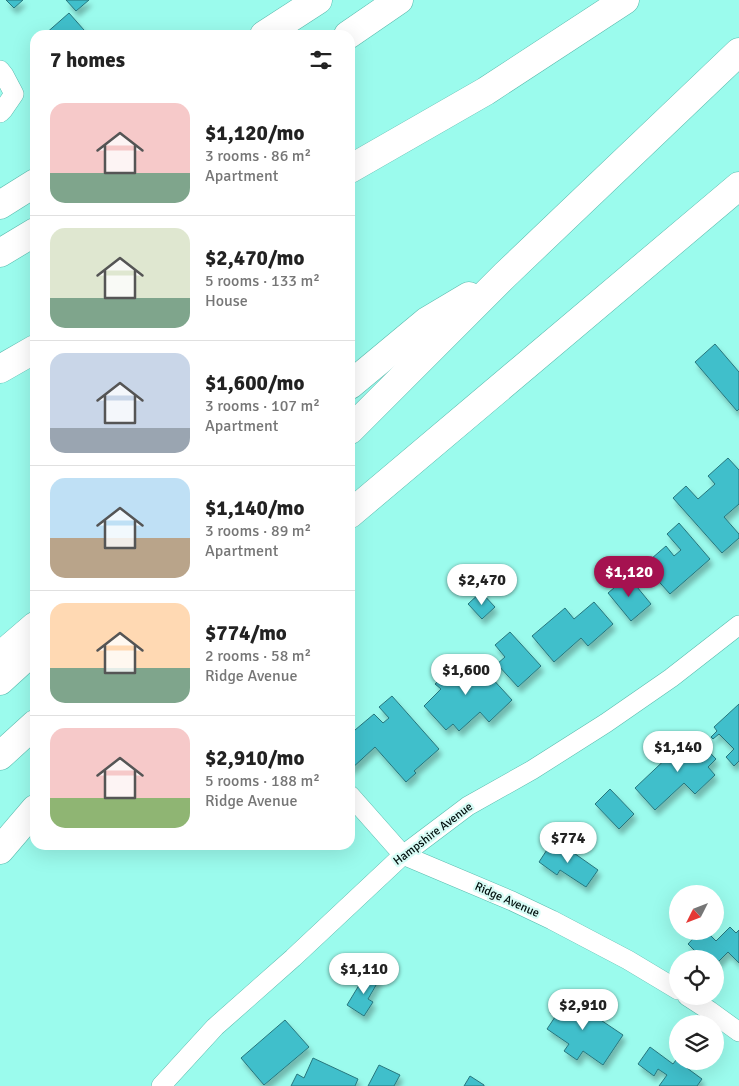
<!DOCTYPE html>
<html lang="en">
<head>
<meta charset="utf-8">
<style>
	body { margin:0; font-family:Signika,sans-serif; background:#f2f2f2; color:#222; height:100vh; display:flex; flex-direction:column; font-size:19px; white-space:nowrap }
	* { box-sizing:border-box; margin:0 }
	p { font-size:16px; color:#767676 }
	.icon { flex:none; width:28px; height:28px; fill:none; stroke:currentColor; stroke-width:2; stroke-linecap:round; stroke-linejoin:round }
	.map { position:relative; flex:1; overflow:hidden }
	.sheet { position:absolute; left:30px; top:30px; width:325px; height:820px; display:flex; flex-direction:column; background:#fff; border-radius:15px; box-shadow:0 5px 20px #0002 }
	.sheet>* { flex:none }
	.needle { width:32px; rotate:228deg }
	.buttons { position:absolute; left:669px; top:885px; display:grid; gap:10px }
	.buttons a { display:grid; place-items:center; width:55px; height:55px; border-radius:50%; background:#fff; box-shadow:0 5px 20px #0002; font-size:25px }
	.price { position:absolute; translate:-50% -42px; padding:0 11px; border-radius:18px; background:#fff; color:#222; font-size:16px; line-height:32px; filter:drop-shadow(0 1px 2px #0008) }
	.price::after { content:''; position:absolute; left:50%; top:30px; width:15px; height:11px; margin-left:-8px; background:inherit; clip-path:polygon(0 0,100% 0,50% 100%) }
	.price.selected { background:#a51250; color:#fff }
	ul { padding:0; list-style:none }
	li { display:flex; align-items:center; gap:15px; height:125px; padding:0 20px }
	li+li { border-top:1px solid #e0e0e0 }
	li span { display:grid; place-items:center; flex:none; width:140px; height:100px; border-radius:15px; color:#555 }
	li>.icon { margin-inline-start:auto }
	span .icon { width:60px; height:60px; fill:#fffc; stroke-width:1 }
	li b { font-size:21px }
	h2 { display:flex; justify-content:space-between; align-items:center; height:60px; padding:0 20px; font-size:21px }
	.map>svg:first-child { display:block }
	.building { fill:#3fbfcb; stroke:#28767d; filter:url(#shadow) }
	.lines { fill:none; stroke-linecap:round; stroke-linejoin:round }
	.minor-casing { stroke:#5abbae; stroke-width:20 }
	.highway-casing { stroke:#5abbae; stroke-width:29 }
	.minor { stroke:#fff; stroke-width:19 }
	.highway { stroke:#fff; stroke-width:28 }
	.labels { text-anchor:middle; dominant-baseline:central; stroke-width:4.5; stroke-linejoin:round; paint-order:stroke }
	.street-label { font-size:12px; fill:#000f0d; stroke:#d8fcf6 }
</style>
</head>
<body>
<div class="map">
<svg width="739" height="1086" viewBox="0 0 739 1086">
	<defs>
		<filter id="shadow"><feDropShadow dx="3" dy="5.5" stdDeviation="2.5" flood-color="#0004"/></filter>
	</defs>
	<rect width="100%" height="100%" fill="#9bfbed"/>
	<!-- building -->
	<g class="building">
		<polygon points="6,0 23,0 14,8"/>
		<polygon points="66,0 89,0 76,11"/>
		<polygon points="69,13 84,30 78,35 44,35"/>
		<polygon points="715,344 739,372 739,409 737,411 695,362"/>
		<polygon points="728,458 739,470 739,504 724,517 739,534 739,538 722,553 673,498 686,486 698,499 715,484 708,476"/>
		<polygon points="679,523 710,559 670,594 644,565 666,546 674,556 681,550 667,534"/>
		<polygon points="628,576 651,604 631,621 608,593"/>
		<polygon points="481,592 495,607 482,619 468,604"/>
		<polygon points="594,602 613,624 588,646 581,638 554,662 532,636 565,608 574,619"/>
		<polygon points="510,632 541,666 518,687 497,664 505,657 495,645"/>
		<polygon points="464,657 474,668 478,663 512,700 489,722 480,712 459,731 453,724 446,730 424,706 441,689 435,684"/>
		<polygon points="392,696 439,749 414,771 416,773 406,782 375,747 350,770 350,724 355,730 374,714 383,723 389,718 379,707"/>
		<polygon points="739,704 739,761 734,766 726,757 734,749 719,734 713,739 711,737 717,731 714,727"/>
		<polygon points="692,734 716,759 708,767 715,775 695,794 684,783 655,810 635,788"/>
		<polygon points="610,789 634,814 619,829 595,804"/>
		<polygon points="554,839 598,870 586,887 560,870 557,875 539,862"/>
		<polygon points="730,927 736,933 739,930 739,963 728,952 715,965 715,959 703,959 688,944 700,931 706,931 716,941"/>
		<polygon points="367,972 379,980 368,999 373,1002 364,1016 347,1005"/>
		<polygon points="562,994 623,1035 603,1065 583,1051 577,1060 564,1051 569,1044 547,1029 555,1017 550,1013"/>
		<polygon points="285,1020 309,1047 264,1085 241,1058"/>
		<polygon points="650,1047 673,1064 676,1060 702,1079 697,1086 659,1086 667,1075 658,1069 654,1076 638,1064"/>
		<polygon points="313,1058 358,1079 355,1086 291,1086 297,1074 304,1078"/>
		<polygon points="379,1065 400,1075 394,1086 368,1086"/>
		<polygon points="470,1076 484,1085 484,1086 464,1086"/>
	</g>
	<g class="lines">
		<defs>
			<g id="minor">
				<polyline points="0,70 4,75 14,94 3,110 0,113"/>
				<polyline points="350,795 403,855 512,901 552,920 628,960 678,990"/>
				<polyline points="687,996 710,1011 739,1032"/>
				<polyline points="161,1086 215,1027 293,958 403,855 468,806 532,770 606,723 671,678 739,625"/>
			</g>
			<g id="highway">
				<polyline points="264,35 318,0"/>
				<polyline points="348,35 399,0"/>
				<polyline points="350,169 486,91 625,0"/>
				<polyline points="0,205 35,183"/>
				<polyline points="0,253 35,232"/>
				<polyline points="0,369 35,349"/>
				<polyline points="350,385 427,321 469,296"/>
				<polyline points="350,430 505,275 739,52"/>
				<polyline points="350,514 739,186"/>
				<polyline points="0,656 35,626"/>
				<polyline points="0,681 35,649"/>
				<polyline points="0,756 35,724"/>
				<polyline points="0,850 35,809"/>
			</g>
		</defs>
		<!-- minor casing -->
		<use href="#minor" class="minor-casing"/>
		<!-- highway casing -->
		<use href="#highway" class="highway-casing"/>
		<!-- minor -->
		<use href="#minor" class="minor"/>
		<!-- highway -->
		<use href="#highway" class="highway"/>
	</g>
	<g class="labels">
		<!-- street labels -->
		<g class="street-label">
			<text transform="translate(433 834) rotate(-37)">Hampshire Avenue</text>
			<text transform="translate(507 900) rotate(24)">Ridge Avenue</text>
		</g>
	</g>
</svg>
<div class="buttons">
<a><svg class="needle" viewBox="-14 -14 28 28"><path d="M0-13l5 13h-10z" fill="#e53935"/><path d="M0 13l5-13h-10z" fill="#767676"/></svg></a>
<a><svg class="icon" aria-label="locate" viewBox="0 0 24 24"><circle cx="12" cy="12" r="6"/><path d="M12 2v4M12 18v4M2 12h4M18 12h4"/></svg></a>
<a><svg class="icon" aria-label="layers" viewBox="0 0 24 24"><path d="M12 4l9 5-9 5-9-5zM3 14l9 5 9-5"/></svg></a>
</div>
<b class="price selected" style="left:629px;top:598px">$1,120</b>
<b class="price" style="left:482px;top:606px">$2,470</b>
<b class="price" style="left:466px;top:696px">$1,600</b>
<b class="price" style="left:678px;top:773px">$1,140</b>
<b class="price" style="left:568px;top:864px">$774</b>
<b class="price" style="left:364px;top:995px">$1,110</b>
<b class="price" style="left:583px;top:1031px">$2,910</b>
<section class="sheet">
<h2>7 homes<svg class="icon" aria-label="filters" viewBox="0 0 24 24"><path d="M4 7h16M4 17h16"/><circle cx="9" cy="7" r="2"/><circle cx="15" cy="17" r="2"/></svg></h2>
<ul>
<li><span style="background:linear-gradient(#f6c9c9 70%,#7fa58c 0)"><svg class="icon" aria-label="home" viewBox="0 0 24 24"><path d="M3 11l9-7 9 7M6 9v11h12V9"/></svg></span><div><b>$1,120/mo</b><p>3 rooms · 86 m²</p><p>Apartment</p></div></li>
<li><span style="background:linear-gradient(#dfe7d0 70%,#7fa58c 0)"><svg class="icon" aria-label="home" viewBox="0 0 24 24"><path d="M3 11l9-7 9 7M6 9v11h12V9"/></svg></span><div><b>$2,470/mo</b><p>5 rooms · 133 m²</p><p>House</p></div></li>
<li><span style="background:linear-gradient(#c9d6e8 75%,#9aa5b1 0)"><svg class="icon" aria-label="home" viewBox="0 0 24 24"><path d="M3 11l9-7 9 7M6 9v11h12V9"/></svg></span><div><b>$1,600/mo</b><p>3 rooms · 107 m²</p><p>Apartment</p></div></li>
<li><span style="background:linear-gradient(#bfe0f5 60%,#b9a48a 0)"><svg class="icon" aria-label="home" viewBox="0 0 24 24"><path d="M3 11l9-7 9 7M6 9v11h12V9"/></svg></span><div><b>$1,140/mo</b><p>3 rooms · 89 m²</p><p>Apartment</p></div></li>
<li><span style="background:linear-gradient(#ffd9b3 65%,#7fa58c 0)"><svg class="icon" aria-label="home" viewBox="0 0 24 24"><path d="M3 11l9-7 9 7M6 9v11h12V9"/></svg></span><div><b>$774/mo</b><p>2 rooms · 58 m²</p><p>Ridge Avenue</p></div></li>
<li><span style="background:linear-gradient(#f6c9c9 70%,#8fb573 0)"><svg class="icon" aria-label="home" viewBox="0 0 24 24"><path d="M3 11l9-7 9 7M6 9v11h12V9"/></svg></span><div><b>$2,910/mo</b><p>5 rooms · 188 m²</p><p>Ridge Avenue</p></div></li>
</ul>
</section>
</div>
</body>
</html>
